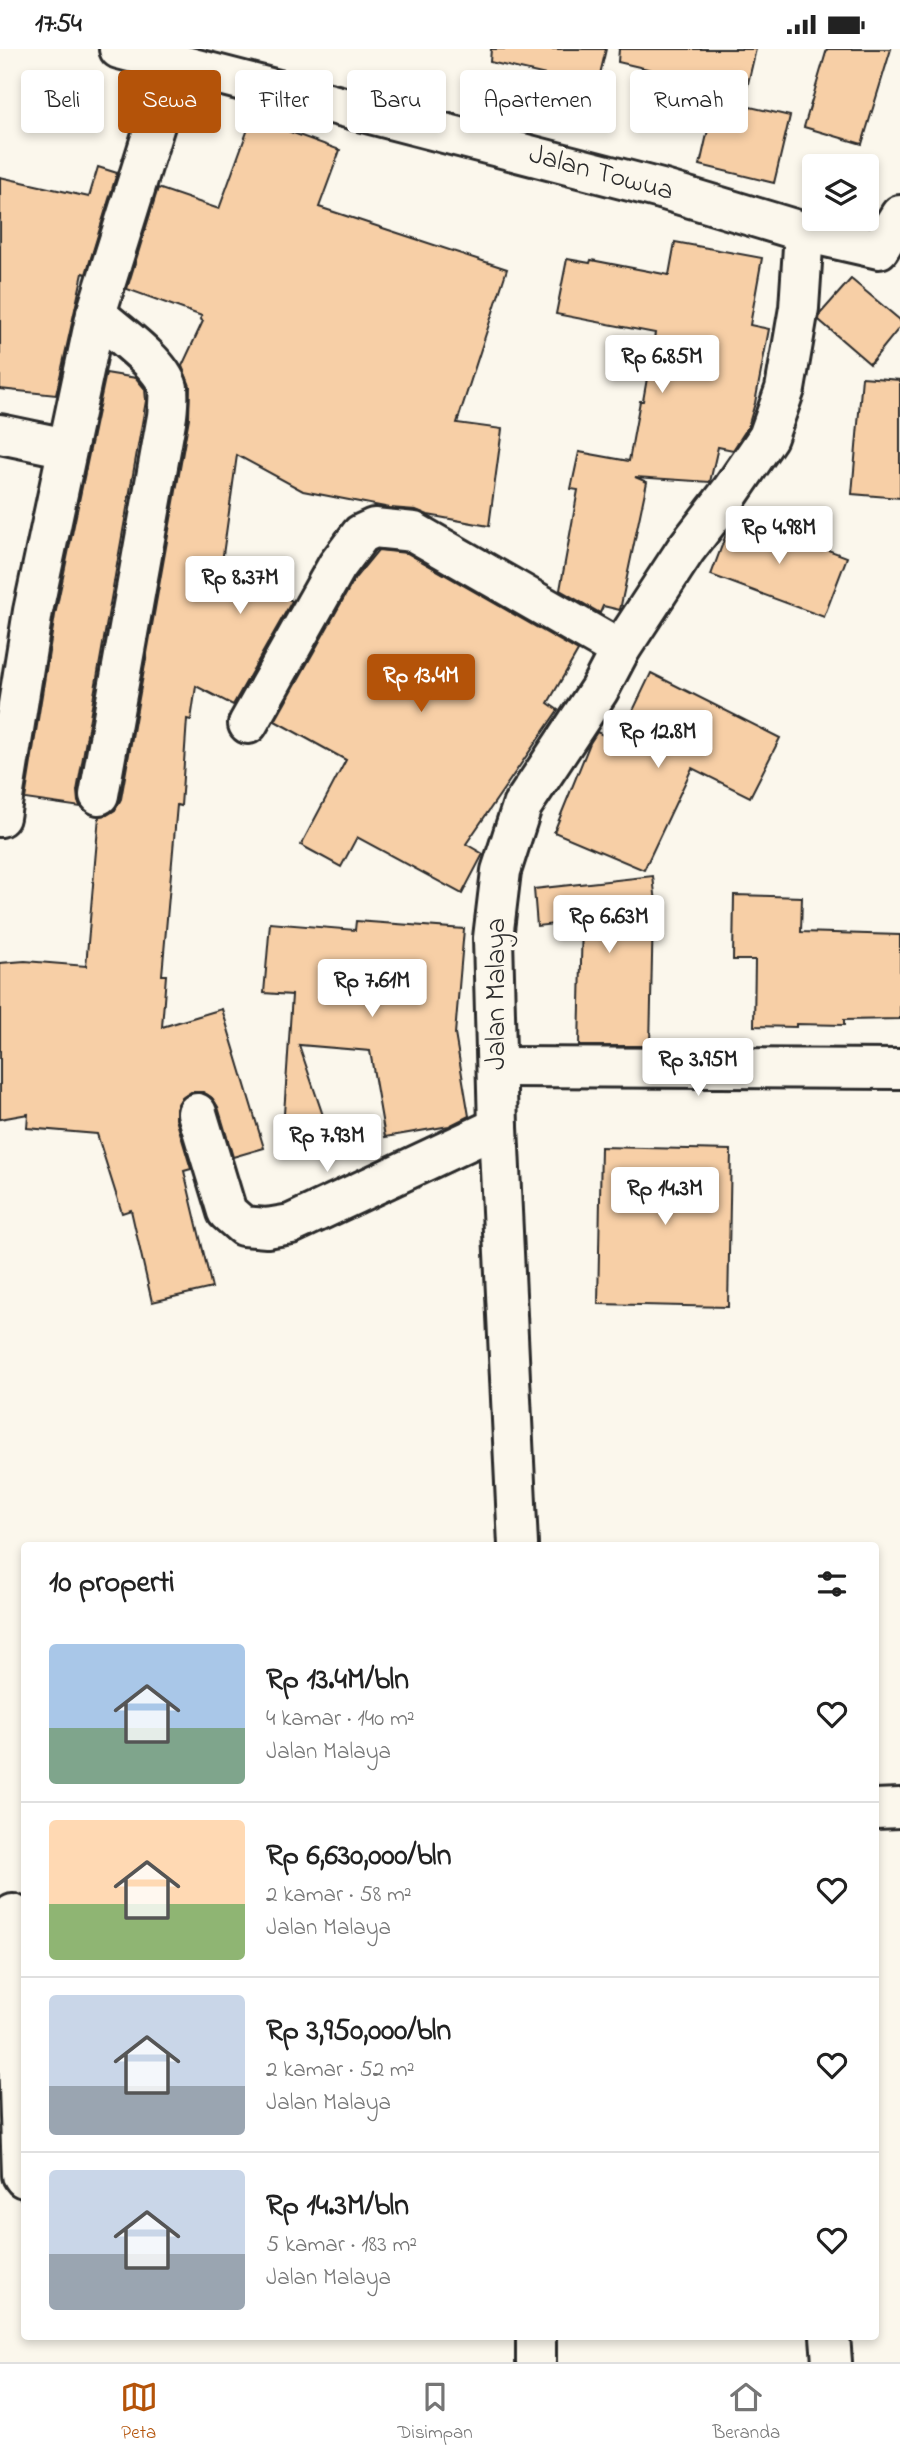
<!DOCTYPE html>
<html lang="id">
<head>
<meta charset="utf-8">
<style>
	body { margin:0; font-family:"Indie Flower",sans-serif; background:#f6f6f6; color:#222; height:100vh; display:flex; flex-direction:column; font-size:26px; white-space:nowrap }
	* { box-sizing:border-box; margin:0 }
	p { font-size:23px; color:#767676 }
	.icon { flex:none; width:38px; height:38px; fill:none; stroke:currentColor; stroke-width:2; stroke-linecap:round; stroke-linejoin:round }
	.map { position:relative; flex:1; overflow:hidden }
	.side { position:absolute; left:21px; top:1493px; width:858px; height:798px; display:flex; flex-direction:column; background:#fff; border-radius:7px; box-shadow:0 4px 10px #0003 }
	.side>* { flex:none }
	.banner { position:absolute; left:21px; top:21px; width:859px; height:63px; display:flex; gap:14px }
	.controls { position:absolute; left:802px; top:105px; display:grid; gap:14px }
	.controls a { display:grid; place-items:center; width:77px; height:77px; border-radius:7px; background:#fff; box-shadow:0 4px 10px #0003; font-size:35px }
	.price { position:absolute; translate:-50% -60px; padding:0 16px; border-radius:7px; background:#fff; color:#222; font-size:23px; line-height:46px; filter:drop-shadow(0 2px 4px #0008) }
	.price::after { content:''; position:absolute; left:50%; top:42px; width:21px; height:16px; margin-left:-10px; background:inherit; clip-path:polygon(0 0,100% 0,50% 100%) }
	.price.on { background:#b45309; color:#fff }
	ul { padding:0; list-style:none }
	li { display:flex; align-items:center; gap:21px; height:175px; padding:0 28px }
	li+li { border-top:2px solid #e0e0e0 }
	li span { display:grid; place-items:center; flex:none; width:196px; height:140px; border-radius:7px; color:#555 }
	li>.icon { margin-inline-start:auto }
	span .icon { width:84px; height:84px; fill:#fffc; stroke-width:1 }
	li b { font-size:30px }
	h2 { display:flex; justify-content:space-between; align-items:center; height:84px; padding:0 28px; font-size:30px }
	.chip { padding:0 24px; border-radius:7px; background:#fff; box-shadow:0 4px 10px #0003; font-size:24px; line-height:63px }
	.chip.on { background:#b45309; color:#fff }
	.status { display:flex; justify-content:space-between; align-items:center; height:49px; padding:0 35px; background:#fff; direction:ltr }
	.status svg { height:19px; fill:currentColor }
	.tabs { display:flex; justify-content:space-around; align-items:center; height:98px; border-top:2px solid #e0e0e0; background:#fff; font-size:19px; color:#767676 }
	.tabs a { display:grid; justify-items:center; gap:4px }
	.tabs .on { color:#b45309 }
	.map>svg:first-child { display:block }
	.building { fill:#f7cfa6; stroke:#2b2b2b; stroke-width:2 }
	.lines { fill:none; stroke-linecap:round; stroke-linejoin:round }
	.street-casing { stroke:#2b2b2b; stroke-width:44 }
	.primary-casing { stroke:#2b2b2b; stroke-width:44 }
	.street { stroke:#fbf7ec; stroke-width:38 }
	.primary { stroke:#fbf7ec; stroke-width:38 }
	.labels { text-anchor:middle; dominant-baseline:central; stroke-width:7; stroke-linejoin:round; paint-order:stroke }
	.street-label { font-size:28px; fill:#2b2b2b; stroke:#fbf7ec }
</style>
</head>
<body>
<div class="status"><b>17:54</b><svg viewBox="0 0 49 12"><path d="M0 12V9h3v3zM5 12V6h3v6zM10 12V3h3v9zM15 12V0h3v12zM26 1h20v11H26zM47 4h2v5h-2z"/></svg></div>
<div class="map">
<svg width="900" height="2313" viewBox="0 0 900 2313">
	<rect width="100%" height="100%" fill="#fbf7ec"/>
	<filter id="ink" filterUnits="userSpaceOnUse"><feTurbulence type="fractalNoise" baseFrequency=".0143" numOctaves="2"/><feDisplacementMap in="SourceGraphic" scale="14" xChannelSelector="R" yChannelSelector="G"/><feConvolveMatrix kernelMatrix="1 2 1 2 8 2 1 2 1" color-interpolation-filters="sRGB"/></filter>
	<g filter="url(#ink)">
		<!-- building -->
		<g class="building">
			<polygon points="491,0 606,0 597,38 490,13"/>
			<polygon points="619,0 756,0 746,43 618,13"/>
			<polygon points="827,0 891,0 862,95 804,78"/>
			<polygon points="715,50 790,67 774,134 700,116"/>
			<polygon points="252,69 340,101 319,158 507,220 457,374 502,380 489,477 428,466 416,461 390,459 303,442 237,406 222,513 292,552 233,656 196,637 191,671 187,670 181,757 177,756 162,926 166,926 162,978 222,960 264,1099 233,1108 218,1058 212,1049 203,1043 191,1043 181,1050 176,1060 176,1070 191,1120 184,1122 212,1239 152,1253 131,1161 122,1164 97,1085 27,1079 28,1065 0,1070 0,914 25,912 86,917 99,767 107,766 115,761 121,750 189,369 190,337 182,317 203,272 200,270 202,267 127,240 158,139 219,160"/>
			<polygon points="98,118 117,124 86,225 83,224 56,346 0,340 0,128 89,148"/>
			<polygon points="675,193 762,209 750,276 769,280 755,354 748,378 733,401 718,398 710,433 635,428 647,433 620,561 603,557 600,564 560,541 578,441 571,440 579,403 629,412 640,352 643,352 655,284 556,265 567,210 590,214 591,211 669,226"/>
			<polygon points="851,230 900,271 900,278 870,315 819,271 820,265"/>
			<polygon points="106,324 136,329 145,340 146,352 77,742 78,753 81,758 25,750 55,566"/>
			<polygon points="862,328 900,331 900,449 852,445"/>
			<polygon points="739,468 847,508 824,568 711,526 727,483"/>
			<polygon points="378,501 407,504 578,602 548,654 558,661 466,795 483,805 462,845 357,788 341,818 301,796 346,711 275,672 355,529"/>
			<polygon points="651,624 780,689 750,748 692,719 644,821 554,783 590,694 597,683 618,693"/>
			<polygon points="653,827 657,863 653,864 650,997 579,997 582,872 537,877 534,840"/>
			<polygon points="734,846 802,848 801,883 900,886 900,970 844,971 844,976 796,975 796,978 754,977 755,911 733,911"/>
			<polygon points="356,872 464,880 455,985 469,1067 449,1077 385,1088 370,1002 299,996 332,1093 291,1107 283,1080 292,946 264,944 270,874 355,881"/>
			<polygon points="601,1098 731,1101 728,1258 598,1255"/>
		</g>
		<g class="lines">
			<defs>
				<g id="street">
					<path d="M96,265c19,17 66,49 72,74 1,9 0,19 -1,28l-68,379"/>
					<polyline points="0,385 67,399"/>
					<polyline points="248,675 337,517 361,485 374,479 414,483 620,601"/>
					<polyline points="0,768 33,562 96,265 174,15"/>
					<polyline points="497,1018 900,1020"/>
					<polyline points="197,1064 227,1163 243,1177 267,1179 291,1175 498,1078"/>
					<polyline points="518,1496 498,1078 493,889 501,822 522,757 599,641 620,601 686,500 731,442 768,388 785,340 799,259 804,183"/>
					<polyline points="875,1760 900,1759"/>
					<polyline points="13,1865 22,2126 24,2129"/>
					<polyline points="536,2287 536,2313"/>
					<polyline points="830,2287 832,2313"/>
				</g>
				<polyline id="primary" points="119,0 661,140 804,183 879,200 900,166"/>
			</defs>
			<!-- street casing -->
			<use href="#street" class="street-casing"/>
			<!-- primary casing -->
			<use href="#primary" class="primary-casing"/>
			<!-- street -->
			<use href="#street" class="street"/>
			<!-- primary -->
			<use href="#primary" class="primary"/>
		</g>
	</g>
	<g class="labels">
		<!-- street labels -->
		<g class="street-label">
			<text transform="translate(601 125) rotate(15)">Jalan Towua</text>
			<text transform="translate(497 945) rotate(-90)">Jalan Malaya</text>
		</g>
	</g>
</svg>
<div class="controls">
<a><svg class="icon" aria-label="layers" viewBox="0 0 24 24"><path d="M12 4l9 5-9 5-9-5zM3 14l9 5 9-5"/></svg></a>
</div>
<b class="price" style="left:662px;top:346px">Rp 6.85M</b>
<b class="price" style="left:779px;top:517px">Rp 4.98M</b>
<b class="price" style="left:240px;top:567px">Rp 8.37M</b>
<b class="price on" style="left:421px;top:665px">Rp 13.4M</b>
<b class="price" style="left:658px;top:721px">Rp 12.8M</b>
<b class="price" style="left:609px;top:906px">Rp 6.63M</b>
<b class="price" style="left:372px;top:970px">Rp 7.61M</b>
<b class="price" style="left:698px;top:1049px">Rp 3.95M</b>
<b class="price" style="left:327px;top:1125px">Rp 7.93M</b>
<b class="price" style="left:665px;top:1178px">Rp 14.3M</b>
<div class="banner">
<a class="chip">Beli</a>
<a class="chip on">Sewa</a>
<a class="chip">Filter</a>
<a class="chip">Baru</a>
<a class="chip">Apartemen</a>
<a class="chip">Rumah</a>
</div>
<section class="side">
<h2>10 properti<svg class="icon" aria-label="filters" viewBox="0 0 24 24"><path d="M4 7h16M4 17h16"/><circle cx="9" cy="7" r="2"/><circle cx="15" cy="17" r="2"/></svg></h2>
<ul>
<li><span style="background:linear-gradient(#a9c7e8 60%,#7fa58c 0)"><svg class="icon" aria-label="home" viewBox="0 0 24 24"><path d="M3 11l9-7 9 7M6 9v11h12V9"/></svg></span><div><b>Rp 13.4M/bln</b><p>4 kamar · 140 m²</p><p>Jalan Malaya</p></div><svg class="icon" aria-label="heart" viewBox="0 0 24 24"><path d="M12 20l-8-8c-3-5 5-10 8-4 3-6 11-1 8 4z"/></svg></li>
<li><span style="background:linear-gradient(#ffd9b3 60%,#8fb573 0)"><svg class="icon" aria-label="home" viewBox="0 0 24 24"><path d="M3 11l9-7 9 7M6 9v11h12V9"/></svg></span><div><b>Rp 6,630,000/bln</b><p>2 kamar · 58 m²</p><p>Jalan Malaya</p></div><svg class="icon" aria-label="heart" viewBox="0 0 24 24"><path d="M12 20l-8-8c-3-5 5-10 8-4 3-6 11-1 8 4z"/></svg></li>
<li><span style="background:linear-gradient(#c9d6e8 65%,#9aa5b1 0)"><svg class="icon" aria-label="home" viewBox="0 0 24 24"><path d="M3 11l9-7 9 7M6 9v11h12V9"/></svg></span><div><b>Rp 3,950,000/bln</b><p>2 kamar · 52 m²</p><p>Jalan Malaya</p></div><svg class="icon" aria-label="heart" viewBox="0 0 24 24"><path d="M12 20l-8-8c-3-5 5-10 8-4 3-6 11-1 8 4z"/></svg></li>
<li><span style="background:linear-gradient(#c9d6e8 60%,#9aa5b1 0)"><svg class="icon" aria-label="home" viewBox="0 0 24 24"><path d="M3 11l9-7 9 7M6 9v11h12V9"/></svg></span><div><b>Rp 14.3M/bln</b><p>5 kamar · 183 m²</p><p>Jalan Malaya</p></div><svg class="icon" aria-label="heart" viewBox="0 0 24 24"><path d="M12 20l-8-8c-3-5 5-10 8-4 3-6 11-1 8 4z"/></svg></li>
</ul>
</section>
</div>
<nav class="tabs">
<a class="on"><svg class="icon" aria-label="map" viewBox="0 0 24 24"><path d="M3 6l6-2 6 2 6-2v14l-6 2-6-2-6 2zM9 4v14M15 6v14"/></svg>Peta</a>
<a><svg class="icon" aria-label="saved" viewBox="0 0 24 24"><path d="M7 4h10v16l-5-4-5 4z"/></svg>Disimpan</a>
<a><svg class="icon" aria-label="home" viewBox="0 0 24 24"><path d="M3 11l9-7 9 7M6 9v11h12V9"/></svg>Beranda</a>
</nav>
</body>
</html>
